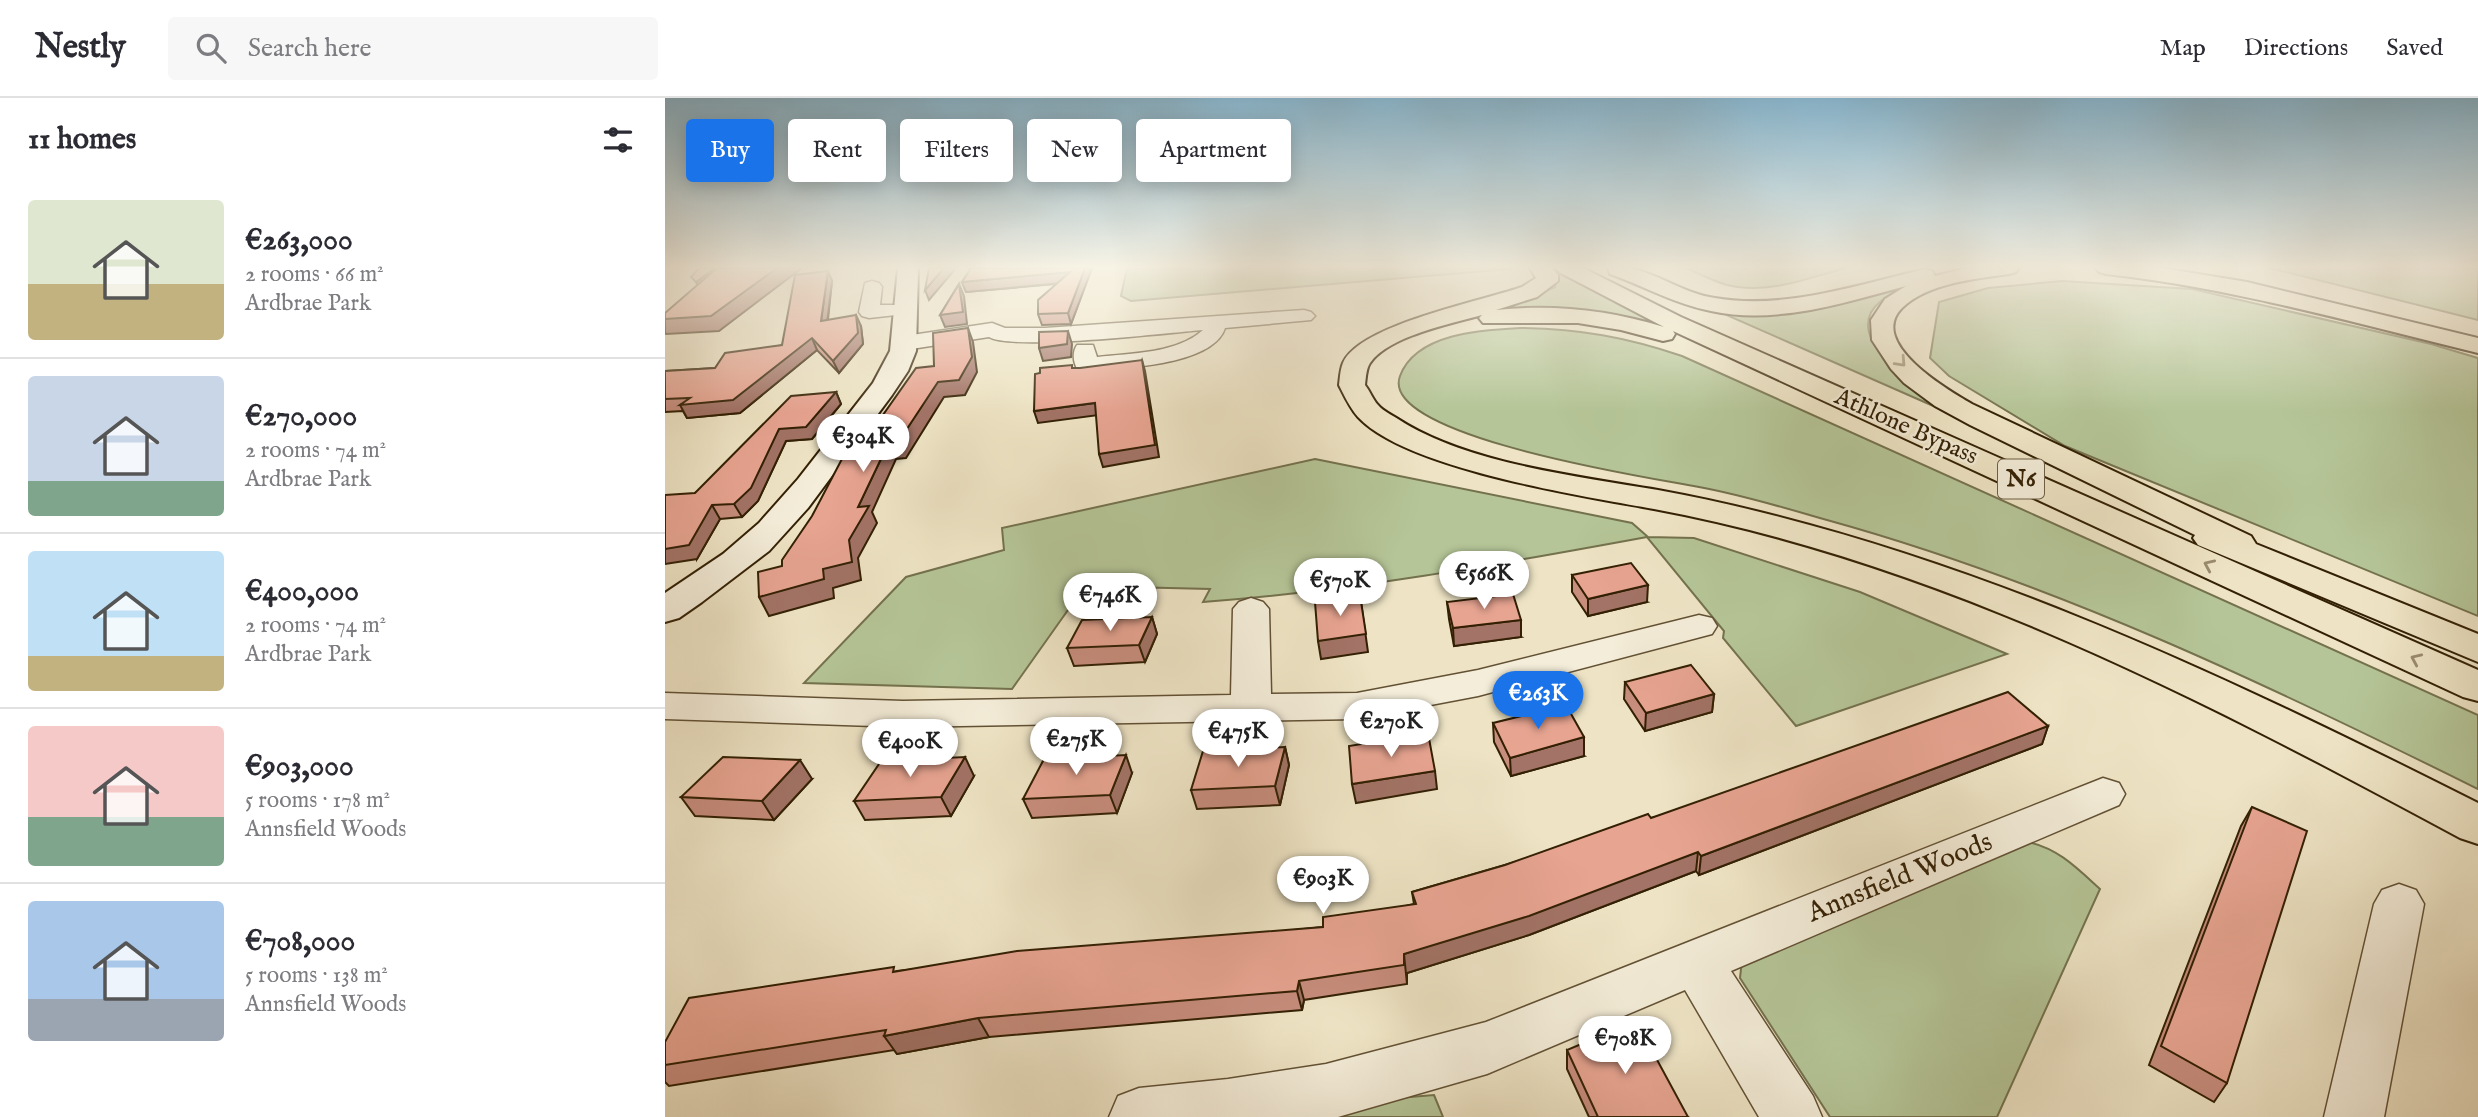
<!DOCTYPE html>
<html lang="en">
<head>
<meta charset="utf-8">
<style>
	body { margin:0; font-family:"IM FELL English",serif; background:#f7f7f7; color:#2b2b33; height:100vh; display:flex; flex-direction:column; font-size:26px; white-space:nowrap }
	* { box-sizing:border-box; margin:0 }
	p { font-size:23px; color:#7c7c81 }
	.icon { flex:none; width:38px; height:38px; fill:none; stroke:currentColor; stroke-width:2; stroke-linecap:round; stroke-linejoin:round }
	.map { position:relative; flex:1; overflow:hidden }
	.side { display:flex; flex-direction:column; background:#fff; width:665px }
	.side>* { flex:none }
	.guide { position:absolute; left:21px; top:21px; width:665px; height:63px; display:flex; gap:14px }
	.price { position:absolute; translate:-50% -60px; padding:0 16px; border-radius:24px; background:#fff; color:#222; font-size:23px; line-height:46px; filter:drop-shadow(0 2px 4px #0008) }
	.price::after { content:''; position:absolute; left:50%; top:42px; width:21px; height:16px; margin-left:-10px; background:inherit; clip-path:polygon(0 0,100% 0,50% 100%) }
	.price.current { background:#1a73e8; color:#fff }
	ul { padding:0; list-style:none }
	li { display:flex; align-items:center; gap:21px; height:175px; padding:0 28px }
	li+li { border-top:2px solid #e1e1e2 }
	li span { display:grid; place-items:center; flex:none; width:196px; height:140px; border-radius:7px; color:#555 }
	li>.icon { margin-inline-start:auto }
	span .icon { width:84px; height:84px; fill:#fffc; stroke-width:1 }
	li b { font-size:30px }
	h2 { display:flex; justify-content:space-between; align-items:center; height:84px; padding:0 28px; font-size:30px }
	.tag { padding:0 24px; border-radius:7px; background:#fff; box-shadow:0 4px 18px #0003; font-size:24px; line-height:63px }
	.tag.current { background:#1a73e8; color:#fff }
	header { display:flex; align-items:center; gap:42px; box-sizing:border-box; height:98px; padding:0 35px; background:#fff; border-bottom:2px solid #e1e1e2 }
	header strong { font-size:33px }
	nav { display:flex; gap:38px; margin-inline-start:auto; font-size:24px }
	.search { width:490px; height:63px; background:#f7f7f7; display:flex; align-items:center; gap:18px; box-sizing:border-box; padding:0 24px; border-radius:7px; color:#7c7c81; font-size:26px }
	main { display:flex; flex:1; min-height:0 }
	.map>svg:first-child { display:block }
	.green { fill:#b5c597; stroke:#74724e; stroke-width:2 }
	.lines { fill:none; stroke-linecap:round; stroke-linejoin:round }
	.minor-casing { stroke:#625134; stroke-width:3 }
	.secondary-casing { stroke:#332004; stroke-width:4 }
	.trunk-casing { stroke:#332004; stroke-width:4 }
	.minor { fill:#f4edd9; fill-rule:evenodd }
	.secondary { fill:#f4edd9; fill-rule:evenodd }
	.trunk { fill:#eee4c5; fill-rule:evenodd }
	.wall { fill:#c78d7d; stroke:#332004; stroke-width:2 }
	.shaded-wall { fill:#a27366; stroke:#332004; stroke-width:2 }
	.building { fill:#e7a491; stroke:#332004; stroke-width:2 }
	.oneway { stroke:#9a8c6e }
	.labels { text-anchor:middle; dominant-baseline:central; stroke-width:5; stroke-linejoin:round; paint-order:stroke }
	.shield { fill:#f4edd9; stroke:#6d5e44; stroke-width:2 }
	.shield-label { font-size:23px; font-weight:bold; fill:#332004 }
	.street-label { font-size:24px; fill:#332004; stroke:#f4edd9 }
	.near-street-label { font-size:28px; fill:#332004; stroke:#f4edd9 }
</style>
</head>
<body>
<header>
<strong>Nestly</strong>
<div class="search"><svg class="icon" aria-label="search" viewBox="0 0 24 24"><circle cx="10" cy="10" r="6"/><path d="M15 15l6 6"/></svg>Search here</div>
<nav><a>Map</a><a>Directions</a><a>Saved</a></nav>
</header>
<main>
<section class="side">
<h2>11 homes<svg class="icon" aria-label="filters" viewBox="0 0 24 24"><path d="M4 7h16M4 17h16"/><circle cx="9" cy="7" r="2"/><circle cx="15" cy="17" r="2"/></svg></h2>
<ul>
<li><span style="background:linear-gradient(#dfe7d0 60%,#c2b280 0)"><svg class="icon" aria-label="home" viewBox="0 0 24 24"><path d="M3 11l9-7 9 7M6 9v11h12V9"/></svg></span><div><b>€263,000</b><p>2 rooms · 66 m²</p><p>Ardbrae Park</p></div></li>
<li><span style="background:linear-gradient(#c9d6e8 75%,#7fa58c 0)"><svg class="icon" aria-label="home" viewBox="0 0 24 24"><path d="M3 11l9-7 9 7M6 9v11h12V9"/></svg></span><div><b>€270,000</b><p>2 rooms · 74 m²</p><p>Ardbrae Park</p></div></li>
<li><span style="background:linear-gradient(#bfe0f5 75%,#c2b280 0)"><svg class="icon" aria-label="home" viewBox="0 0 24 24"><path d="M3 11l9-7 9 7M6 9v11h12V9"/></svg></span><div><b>€400,000</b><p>2 rooms · 74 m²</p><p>Ardbrae Park</p></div></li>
<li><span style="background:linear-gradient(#f6c9c9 65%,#7fa58c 0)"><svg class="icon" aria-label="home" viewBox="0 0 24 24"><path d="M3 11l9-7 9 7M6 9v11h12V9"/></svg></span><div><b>€903,000</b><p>5 rooms · 178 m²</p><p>Annsfield Woods</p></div></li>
<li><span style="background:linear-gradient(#a9c7e8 70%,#9aa5b1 0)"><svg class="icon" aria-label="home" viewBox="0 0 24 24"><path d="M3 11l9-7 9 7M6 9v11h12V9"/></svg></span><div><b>€708,000</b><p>5 rooms · 138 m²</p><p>Annsfield Woods</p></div></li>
</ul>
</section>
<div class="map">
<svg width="1813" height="1019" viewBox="0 0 1813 1019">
	<rect width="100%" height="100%" fill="#eee4c5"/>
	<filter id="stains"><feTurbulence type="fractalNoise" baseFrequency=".00286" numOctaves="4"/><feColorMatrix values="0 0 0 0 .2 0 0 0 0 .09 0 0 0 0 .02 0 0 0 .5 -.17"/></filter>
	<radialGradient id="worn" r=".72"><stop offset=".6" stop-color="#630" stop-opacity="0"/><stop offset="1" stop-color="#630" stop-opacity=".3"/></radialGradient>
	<!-- green -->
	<g class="green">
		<polygon points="462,170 844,170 845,171 466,203 456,198"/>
		<path d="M1021,170h160c-38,10 -79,27 -119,17 -14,-4 -27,-11 -41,-17z"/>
		<polygon points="1601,170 1813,170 1813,222 1617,173"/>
		<polygon points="893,175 1005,231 808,215 861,202 890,189"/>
		<path d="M1260,180c-14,7 -32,13 -44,23 -51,41 63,103 91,122l-259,-114 20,1z"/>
		<polygon points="1397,183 1527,191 1766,246 1813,260 1813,518 1400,348 1284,278 1265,260 1274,204 1323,190"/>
		<path d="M856,230c59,1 105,9 161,28l796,359v74c-212,-105 -423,-206 -651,-269 -42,-12 -84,-25 -128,-33 -41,-8 -322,-50 -299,-111 16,-43 82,-46 121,-48z"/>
		<path d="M650,361l317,64 16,14 46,1 166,54 147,62 -211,72 -73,-88 1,-7 -77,-94c-147,27 -295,54 -444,65l7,-13 -125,-3 -73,103 -208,-6 102,-106 98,-27 -2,-22z"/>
		<path d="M1363,744c30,6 50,27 72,47l-103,228h-167l-90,-139 2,-18z"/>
		<polygon points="769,997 778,1019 637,1019 721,1001"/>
	</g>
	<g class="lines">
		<defs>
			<g id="minor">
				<polygon points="207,183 214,185 217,189 215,207 249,207 252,211 249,215 204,220 197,218 194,214 200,185"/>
				<path d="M639,212l7,2 4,4 -4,4 -86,8c-12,38 -105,40 -139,44l-8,-2c-5,-7 -6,-18 -1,-25h16l4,12c34,-4 79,-3 106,-27 -37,3 -190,21 -214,7l-84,13 -8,-2 -3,-5 3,-5 8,-2 87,-13 13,5h40z"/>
				<polygon points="586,500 598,504 604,511 606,596 692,595 813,572 1034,517 1047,520 1052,528 1047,536 813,598 692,621 238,629 0,621 0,595 238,603 566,597 568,511 574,504"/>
				<polygon points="1438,680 1454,685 1460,696 1454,707 1066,873 1148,998 1157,1019 1094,1019 1020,892 822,976 673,1019 444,1019 453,998 474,990 563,981 661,966 821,924"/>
				<polygon points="1734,786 1751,792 1759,806 1719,1019 1659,1019 1709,806 1717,792"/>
			</g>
			<polygon id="secondary" points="233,170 253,170 251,253 243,273 227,297 143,410 104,453 37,504 14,520 0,524 0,495 58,456 94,425 133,381 208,285 225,253"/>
			<g id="trunk">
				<path d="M865,170h22l6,7v6l-21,16 -41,13c57,-6 113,0 168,17l-105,-55 -3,-4h27l98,49 797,353v31l-15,-4 -790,-366 2,3 -3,5 -9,2 -42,-11 -43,-7h-95l-4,-5 3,-3c-32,9 -93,21 -112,48 -4,6 -4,15 -5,22 5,6 8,15 13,20 5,6 14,10 20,14 69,45 180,57 260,71 289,53 560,182 820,313v41l-18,-6c-252,-136 -520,-276 -806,-329 -71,-13 -248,-40 -296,-92 -8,-9 -14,-22 -19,-32 1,-7 1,-15 4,-22 16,-38 139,-62 179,-76l14,-9z"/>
				<path d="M943,170c8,0 18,-1 26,1 28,7 52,25 81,29 70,12 142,-13 210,-29l7,2 3,5 32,-8h52l-3,4 -7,2c-34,5 -81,9 -107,34 -35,35 46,82 70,96l279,132 5,8 222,90v28l-280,-117 -5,-7 2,-3 -225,-110 -35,-19 -31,-23 -13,-14 -19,-29 -1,-20 14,-21 21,-13c-62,17 -131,39 -195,25 -36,-7 -67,-25 -101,-37z"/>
				<path d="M1431,170h66l85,14 231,56v15c-124,-30 -245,-65 -372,-79l-7,-2z"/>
			</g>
		</defs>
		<!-- minor casing -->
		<use href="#minor" class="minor-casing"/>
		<!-- secondary casing -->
		<use href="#secondary" class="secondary-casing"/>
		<!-- trunk casing -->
		<use href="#trunk" class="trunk-casing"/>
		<!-- minor -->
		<use href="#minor" class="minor"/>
		<!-- secondary -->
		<use href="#secondary" class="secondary"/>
		<!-- trunk -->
		<use href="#trunk" class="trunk"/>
	</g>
	<!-- wall -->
	<g class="wall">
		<polygon points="303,170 427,170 406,226 377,227 373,216 391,186 301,194 297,184 305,172"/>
		<polygon points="163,173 167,183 163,222 196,228 198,246 174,275 152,252 75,315 22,320 18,313 0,314 0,273 50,270 117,247"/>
		<polygon points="171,294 176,306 147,341 121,343 93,403 77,419 55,421 32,461 30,395"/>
		<polygon points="907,477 982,504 923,518 907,494"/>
		<polygon points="782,504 856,539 789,548 784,521"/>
		<polygon points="487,519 492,536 480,564 409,568 402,550"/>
		<polygon points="960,584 1049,596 1047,614 980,633 959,601"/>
		<polygon points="828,625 919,658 846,678 829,644"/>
		<polygon points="1383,628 1377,646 1034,777 1031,773 864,837 742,875 742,886 639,902 637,912 324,939 232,956 229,952 4,988 0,984 0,944 232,873 658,829 749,806 747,794 840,767 986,720"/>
		<polygon points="620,649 624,667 615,707 532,711 526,692"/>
		<polygon points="467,675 452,715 367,720 358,701"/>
		<polygon points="309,678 286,718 200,722 189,703"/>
		<polygon points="147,681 109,722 30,718 16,699"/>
		<polygon points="1587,709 1562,985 1549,1004 1484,967 1576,728"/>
		<polygon points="902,952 1023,1019 924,1019 902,971"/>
	</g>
	<!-- shaded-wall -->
	<g class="shaded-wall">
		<polygon points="50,170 62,170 38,198 31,184"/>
		<polygon points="112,170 137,170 54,233 1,236 0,234 0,221"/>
		<polygon points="279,170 291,170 264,202 260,192"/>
		<polygon points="420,170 427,170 406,226 403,215"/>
		<polygon points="163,173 167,183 161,234 156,223"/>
		<polygon points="405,174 408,184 301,194 297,184"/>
		<polygon points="294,186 299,198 302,226 280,229 275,217"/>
		<polygon points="191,217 196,228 198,246 174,275 168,263"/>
		<polygon points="303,230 308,244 312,274 300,297 279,299 241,360 231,361 207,414 212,425 193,460 196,482 168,490 169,500 104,518 94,499 158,471 184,442 193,409 224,344"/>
		<polygon points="403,233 407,246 406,259 378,263 374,250"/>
		<polygon points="147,240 152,252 75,315 22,320 15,307"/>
		<polygon points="477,262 480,273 494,359 438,369 434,356"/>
		<polygon points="171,294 176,306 147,341 121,343 93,403 77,419 69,406 114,331"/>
		<polygon points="430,305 434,317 373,325 369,313"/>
		<polygon points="47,407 55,421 32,461 0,466 0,451"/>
		<polygon points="983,487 982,504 923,518 923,501"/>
		<polygon points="695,497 703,554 656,561 653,543"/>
		<polygon points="487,519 492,536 480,564 474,547"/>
		<polygon points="856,522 856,539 789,548 788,530"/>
		<polygon points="1049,596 1047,614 980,633 981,615"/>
		<polygon points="1383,628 1377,646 1034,777 1036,758"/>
		<polygon points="919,639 919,658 846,678 845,660"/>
		<polygon points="620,649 624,667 615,707 610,688"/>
		<polygon points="461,657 467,675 452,715 445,697"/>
		<polygon points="300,659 309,678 286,718 276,699"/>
		<polygon points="135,662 147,681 109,722 97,703"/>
		<polygon points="770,673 772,691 691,705 687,686"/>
		<polygon points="1033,754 1031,773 864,837 742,875 742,886 739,856"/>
		<polygon points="634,883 639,902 637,912 632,893"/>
		<polygon points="313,920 324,939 232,956 219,938"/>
	</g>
	<!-- building -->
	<g class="building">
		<polygon points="34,170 50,170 31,184 26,179"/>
		<polygon points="52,170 112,170 46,218 0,221 0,215"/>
		<polygon points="264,170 279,170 260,192"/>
		<polygon points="306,170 420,170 403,215 373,216 373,202 405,174 297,184"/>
		<polygon points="163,173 156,223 191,217 193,235 168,263 147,240 68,302 15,307 25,300 0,301 0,273 50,270 60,255 117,247 130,177"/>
		<polygon points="294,186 298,214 275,217"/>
		<polygon points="303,230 307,259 294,282 273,284 234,343 224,344 193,409 204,408 184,442 187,464 158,471 159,481 94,499 93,474 117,468 117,462 147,418 178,359 189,358 251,270 269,268 268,235"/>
		<polygon points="403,233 402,246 374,250 374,234"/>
		<polygon points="477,262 490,347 434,356 430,305 369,313 370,276 375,275 375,270 407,267 407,270 415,270"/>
		<polygon points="171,294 141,329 114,331 86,390 69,406 47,407 24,447 0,451 0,397 30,395 126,298"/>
		<polygon points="966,465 983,487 923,501 907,477"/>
		<polygon points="848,496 856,522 788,530 782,504"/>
		<polygon points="695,497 701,536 653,543 650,504"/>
		<polygon points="487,519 474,547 402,550 417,522"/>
		<polygon points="1026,567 1049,596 981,615 960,584"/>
		<polygon points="1343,594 1383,628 1036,758 1033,754 864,818 739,856 739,867 634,883 632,893 313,920 219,938 221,932 0,967 0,944 24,900 229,869 228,874 352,853 658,829 658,819 751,806 747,794 840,767 983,716 986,720"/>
		<polygon points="901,607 919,639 845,660 828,625"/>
		<polygon points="763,635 770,673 687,686 684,648"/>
		<polygon points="620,649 610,688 526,692 538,653"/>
		<polygon points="461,657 445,697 358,701 379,661"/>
		<polygon points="58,659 135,662 97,703 16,699"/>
		<polygon points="300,659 276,699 189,703 216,663"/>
		<polygon points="1587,709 1642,733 1562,985 1496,948"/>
		<polygon points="971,923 1023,1019 933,1019 902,952"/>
	</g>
	<!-- one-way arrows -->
	<defs><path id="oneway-chevron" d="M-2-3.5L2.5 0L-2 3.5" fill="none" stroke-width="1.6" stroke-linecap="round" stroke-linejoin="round" transform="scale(1.75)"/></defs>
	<g class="oneway">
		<use href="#oneway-chevron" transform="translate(1236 264) rotate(47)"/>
		<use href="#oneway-chevron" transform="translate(1544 467) rotate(-156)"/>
		<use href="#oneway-chevron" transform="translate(1751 561) rotate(-156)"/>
	</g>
	<!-- sky -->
	<linearGradient id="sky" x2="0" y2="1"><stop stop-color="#88b8d2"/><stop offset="0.54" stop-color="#f7f3e5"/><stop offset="1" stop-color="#f7f3e5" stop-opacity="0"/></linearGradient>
	<rect width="1813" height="313" fill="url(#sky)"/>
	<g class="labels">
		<!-- shield labels -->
		<rect class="shield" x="1333" y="361.5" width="46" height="39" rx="5"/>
		<g class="shield-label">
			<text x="1356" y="381">N6</text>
		</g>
		<!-- street labels -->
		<g class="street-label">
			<text transform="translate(1241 329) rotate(24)">Athlone Bypass</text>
		</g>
		<!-- near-street labels -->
		<g class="near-street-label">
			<text transform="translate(1235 780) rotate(-22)">Annsfield Woods</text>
		</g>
	</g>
	<rect width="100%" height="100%" filter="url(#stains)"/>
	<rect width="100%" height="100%" fill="url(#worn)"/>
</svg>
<b class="price" style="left:198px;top:376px">€304K</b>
<b class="price" style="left:819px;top:513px">€566K</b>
<b class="price" style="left:675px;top:520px">€570K</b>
<b class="price" style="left:445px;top:535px">€746K</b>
<b class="price current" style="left:873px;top:633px">€263K</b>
<b class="price" style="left:726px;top:661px">€270K</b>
<b class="price" style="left:573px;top:671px">€475K</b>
<b class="price" style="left:411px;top:679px">€275K</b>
<b class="price" style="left:245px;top:681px">€400K</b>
<b class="price" style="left:658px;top:818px">€903K</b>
<b class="price" style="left:960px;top:978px">€708K</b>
<div class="guide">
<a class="tag current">Buy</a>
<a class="tag">Rent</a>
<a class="tag">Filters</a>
<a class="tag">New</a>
<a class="tag">Apartment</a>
</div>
</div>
</main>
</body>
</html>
